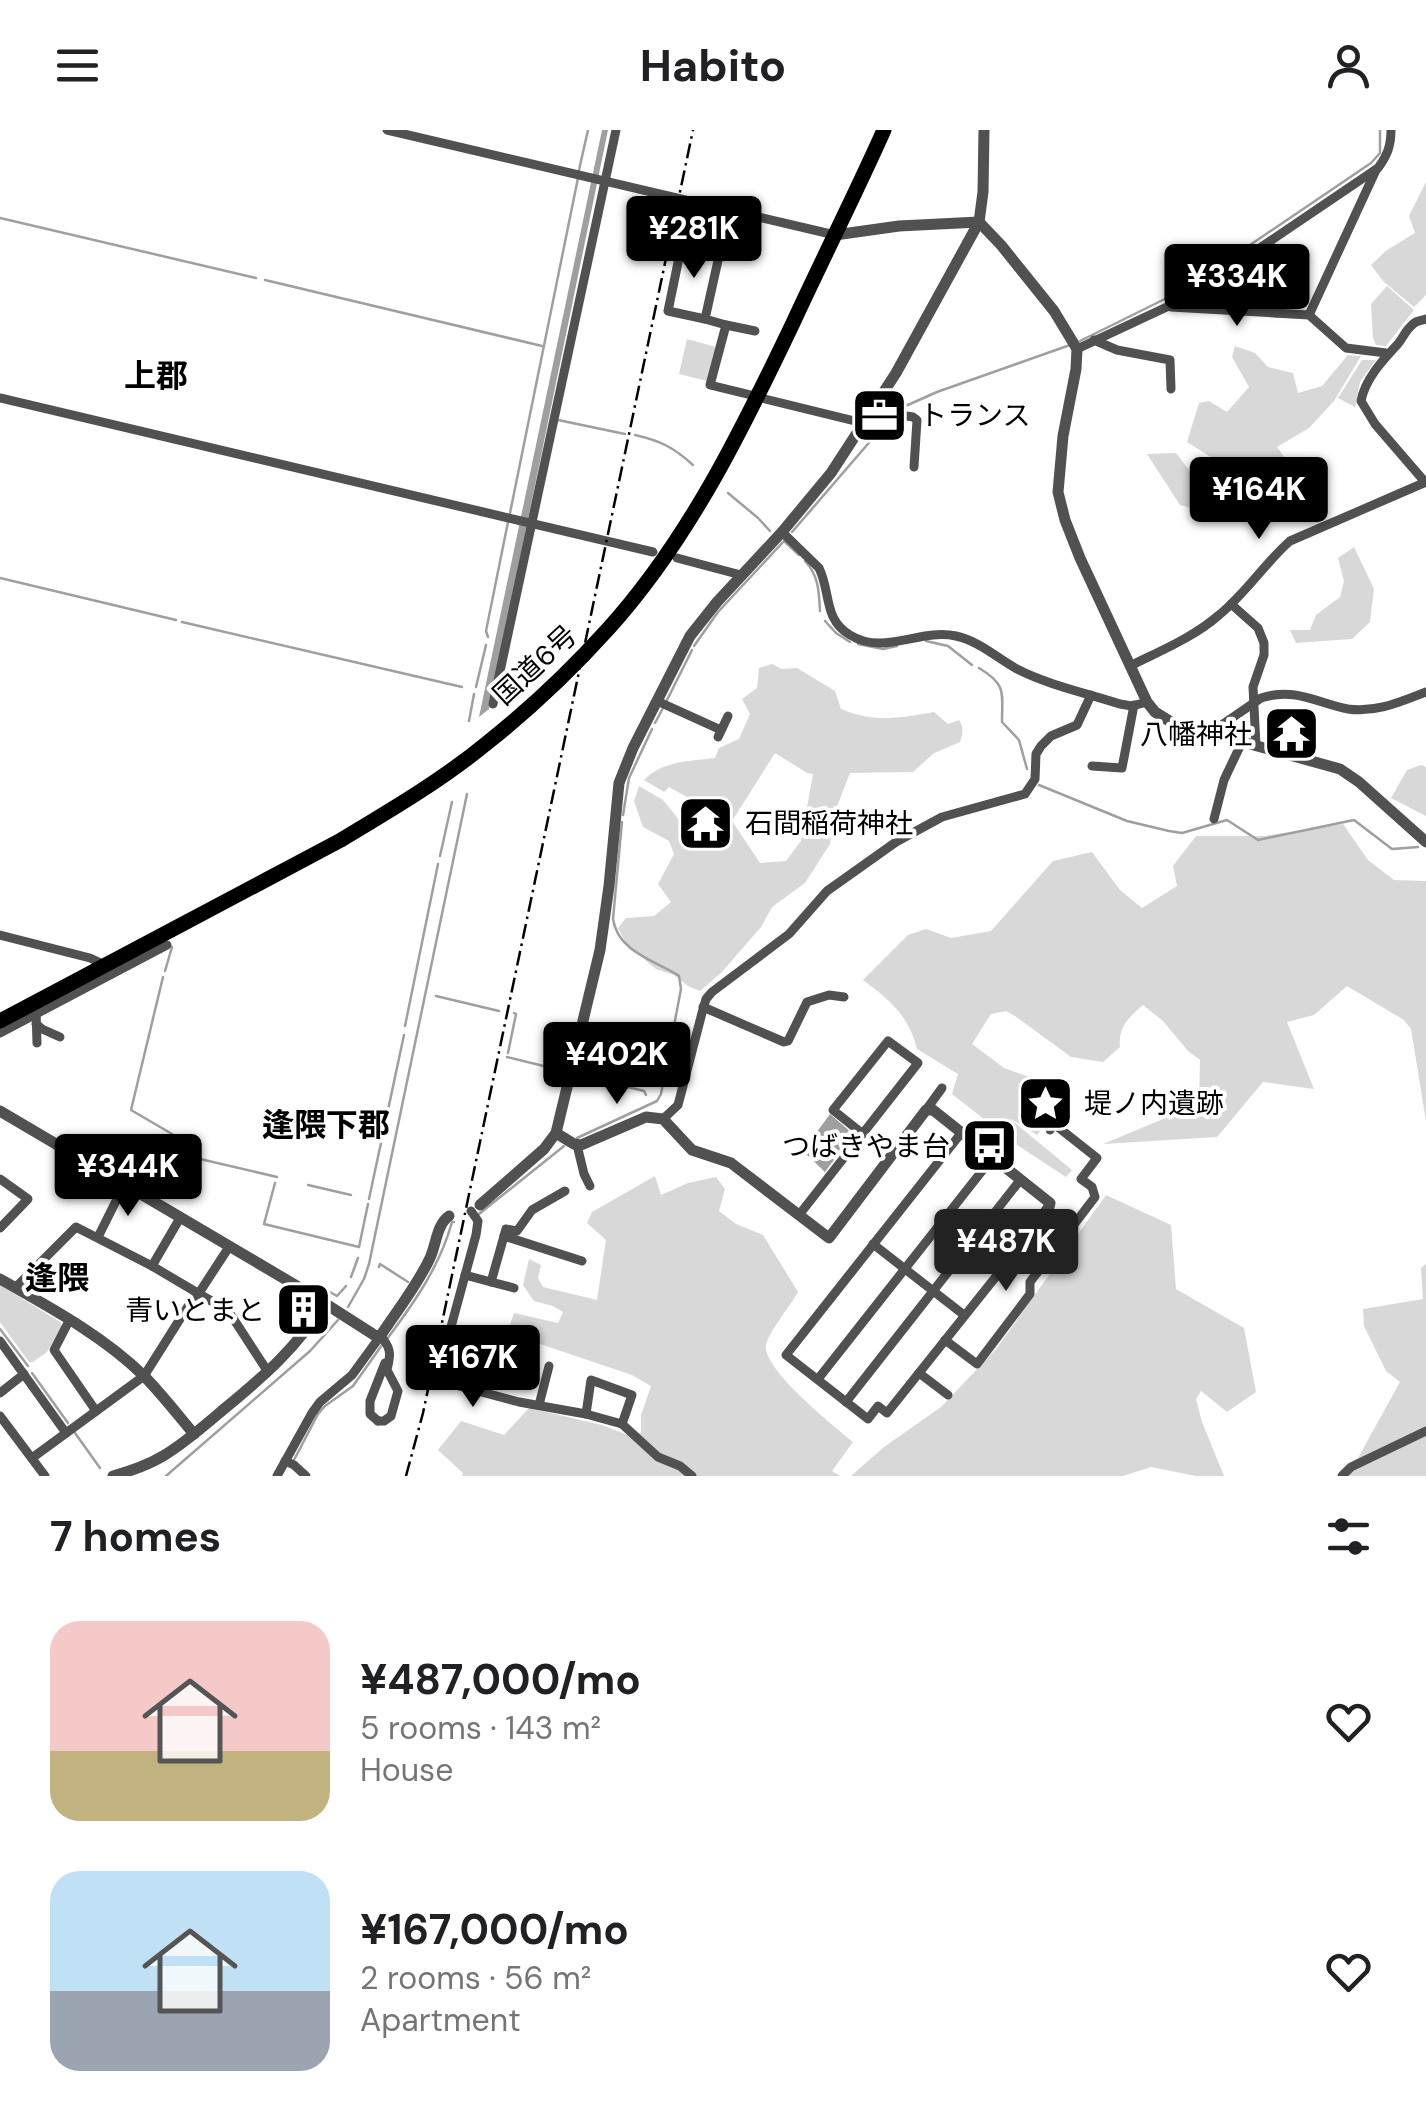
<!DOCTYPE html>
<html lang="en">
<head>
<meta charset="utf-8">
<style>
	body { margin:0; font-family:"DM Sans","Noto Sans JP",sans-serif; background:#f6f6f6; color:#202124; height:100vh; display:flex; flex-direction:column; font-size:38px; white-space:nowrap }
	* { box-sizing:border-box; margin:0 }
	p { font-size:32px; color:#757577 }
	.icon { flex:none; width:55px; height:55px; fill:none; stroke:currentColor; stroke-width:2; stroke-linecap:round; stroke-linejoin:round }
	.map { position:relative; height:1346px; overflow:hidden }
	.side { display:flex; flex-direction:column; background:#fff; flex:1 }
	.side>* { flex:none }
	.price { position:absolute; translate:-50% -85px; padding:0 22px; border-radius:10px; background:#000; color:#fff; font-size:32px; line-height:65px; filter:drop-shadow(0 2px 5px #0008) }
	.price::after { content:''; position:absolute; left:50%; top:60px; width:30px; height:22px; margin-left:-15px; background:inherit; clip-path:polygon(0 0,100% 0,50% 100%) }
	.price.current { background:#222; color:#fff }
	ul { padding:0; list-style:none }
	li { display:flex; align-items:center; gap:30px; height:250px; padding:0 50px }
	li span { display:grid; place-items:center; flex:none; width:280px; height:200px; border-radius:30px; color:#555 }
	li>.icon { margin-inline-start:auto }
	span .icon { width:120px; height:120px; fill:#fffc; stroke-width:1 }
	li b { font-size:42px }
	h2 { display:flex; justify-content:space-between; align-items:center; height:120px; padding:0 50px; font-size:42px }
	header { display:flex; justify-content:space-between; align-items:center; height:130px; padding:0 50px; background:#fff; font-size:45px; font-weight:700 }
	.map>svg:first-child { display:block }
	.green { fill:#d8d8d8; fill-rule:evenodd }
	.water { fill:#9f9f9f }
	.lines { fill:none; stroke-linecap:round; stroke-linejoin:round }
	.stream { stroke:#9f9f9f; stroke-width:2.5 }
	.minor { stroke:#515151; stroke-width:9 }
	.tertiary { stroke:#515151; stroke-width:11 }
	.trunk { stroke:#000; stroke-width:15 }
	.rail { stroke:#000; stroke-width:2.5; stroke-dasharray:15 5 2.5 5; stroke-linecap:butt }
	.labels { text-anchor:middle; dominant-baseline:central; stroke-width:8; stroke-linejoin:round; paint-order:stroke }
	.poi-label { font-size:28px; fill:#000; stroke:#fff; text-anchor:start }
	.street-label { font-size:28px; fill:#000; stroke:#fff }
	.quarter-label { font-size:32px; font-weight:bold; fill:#000; stroke:#fff }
</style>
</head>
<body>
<header><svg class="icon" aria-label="menu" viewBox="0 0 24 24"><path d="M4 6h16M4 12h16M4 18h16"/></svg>Habito<svg class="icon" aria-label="person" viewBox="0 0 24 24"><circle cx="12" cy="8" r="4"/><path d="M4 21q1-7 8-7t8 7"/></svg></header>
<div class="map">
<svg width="1426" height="1346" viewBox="0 0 1426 1346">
	<rect width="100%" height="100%" fill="#fff"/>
	<!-- green -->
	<g class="green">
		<polygon points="1426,52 1426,165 1414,177 1383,151 1371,135 1387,120 1415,103 1409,86"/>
		<polygon points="1387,156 1414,180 1386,216 1376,215 1373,208 1371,174"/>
		<polygon points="687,209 716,217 707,251 679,244"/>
		<polygon points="1235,216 1255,223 1268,237 1293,243 1298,263 1322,256 1348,225 1361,226 1334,271 1309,298 1277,317 1290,335 1251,361 1210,383 1180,375 1147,324 1176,323 1210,367 1226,354 1225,336 1187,312 1199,273 1209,271 1227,282 1249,257 1232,227"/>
		<polygon points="1362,230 1376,230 1360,252 1355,277 1338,268"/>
		<polygon points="1354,417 1374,459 1370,492 1352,509 1296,513 1290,500 1310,500 1316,485 1340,467 1344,451 1338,428"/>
		<path d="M772,534l10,5 15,-1 38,23 6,18c32,14 60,9 93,3l14,12 11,-4c5,8 4,13 1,22l-26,11 -21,19 -63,1 -14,36 -6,35 -25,39 -33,24 -11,20 -39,45 -22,19 -12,-5 -14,-11 -18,-6 -29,-24 -9,-17 8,-10 28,-2 17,-14 -13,-18 16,-30 -5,-13 -26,-14 -9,-26 5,-15 24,14 17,21 40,22 6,-18 -16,-15 -41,-23 -5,5 -20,-12c17,-19 47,-19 71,-22l4,-10 20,-9 11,-25 -8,-15 15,-11 2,-20zM775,623l32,20 6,1 -12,67 -15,20 -26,2 -28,-42z"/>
		<polygon points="1421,635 1426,637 1426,686 1391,668 1407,640"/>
		<path d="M1343,694l25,36 26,20 32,1v240l-15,-92 -7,-9 -57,-34 -33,29 -27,7 27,67 -51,-7 -46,55 -114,7 96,-40 1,-44 -12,-9 -25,-30 -20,-16c-14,12 -25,22 -23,42l-17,15 -32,-5 -56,-41 -9,-5 -15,3 -19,30 32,24 67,24 -34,43 -29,-18 64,53 -6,7 -49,-32 -65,-51 6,-20 -41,-25c-8,-33 -28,-50 -54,-69l45,-45 18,-6 25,9 40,-7 62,-70 39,-9 28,38 22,18 35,-22 -4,-20 23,-30h68z"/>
		<path d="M655,1046l6,19 27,-12 28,-6 9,12 -6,22 17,13 27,11 35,57c-7,13 -30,41 -32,53 -4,24 68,81 87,97l-21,29 8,5h-378l1,-3 -25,-23 23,-29 43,14 25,-27 73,17 26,10 13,-2v-18l10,-29 -19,-11 -125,-42 7,-20 44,10 5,-11 -10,-6 -19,-5 -11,-16 6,-26 12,6 -3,13 5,9 54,13 9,-60 -19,-17 5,-11z"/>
		<polygon points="1106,1065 1171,1095 1176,1159 1244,1198 1256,1262 1227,1282 1201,1261 1196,1269 1202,1292 1224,1346 1196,1346 1151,1337 1123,1346 851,1346 884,1317 941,1277 997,1218"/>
		<polygon points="1426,1134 1426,1346 1348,1346 1400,1252 1386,1241 1364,1196 1363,1179 1423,1169 1421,1138"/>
		<polygon points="0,1155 60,1192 62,1196 47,1222 33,1232 29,1232 0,1192"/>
	</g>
	<!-- water -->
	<g class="water">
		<polygon points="602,0 608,0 489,579 479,587"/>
		<polygon points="830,984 853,1004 825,1042 803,1021"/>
	</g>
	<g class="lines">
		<!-- stream -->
		<g class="stream">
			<polyline points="579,40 588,0"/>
			<polyline points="0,88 256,148"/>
			<polyline points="265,150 542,216"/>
			<polyline points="1080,211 1185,159 1371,33 1380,23 1380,0"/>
			<polyline points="901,278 937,262 1070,215"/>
			<polyline points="558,290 625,304"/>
			<path d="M635,305c26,6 38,12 58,30"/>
			<polyline points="728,363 758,388 770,401"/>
			<polyline points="510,383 578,48"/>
			<polyline points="792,402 892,286"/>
			<path d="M805,431c14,15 14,31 15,50"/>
			<polyline points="0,448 176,490"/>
			<polyline points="825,491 836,503 850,512"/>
			<polyline points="182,492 462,557"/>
			<polyline points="488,507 486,501 508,392"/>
			<polyline points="926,511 948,516 972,535"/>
			<polyline points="858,514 883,519 897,516"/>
			<polyline points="694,516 718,482 784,411 799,425"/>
			<path d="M979,538c28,17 23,24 23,54l17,18 8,29"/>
			<polyline points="476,557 486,515"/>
			<polyline points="667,570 692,520"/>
			<polyline points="469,591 474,564"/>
			<polyline points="655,593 663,578"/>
			<polyline points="1039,655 1127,691 1169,701 1182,703 1227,690 1258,710 1354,690 1392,719 1418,717"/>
			<polyline points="623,685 629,648 652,599"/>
			<polyline points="440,726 452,672"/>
			<polyline points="165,841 172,817"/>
			<polyline points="163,847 131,980 172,1004 200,1029 277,1047"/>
			<polyline points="436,866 499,881"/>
			<polyline points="405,896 438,734"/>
			<polyline points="508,923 516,884 514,883"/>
			<polyline points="507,927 564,941"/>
			<polyline points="576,944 644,961 646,965"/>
			<path d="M577,1008l80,-37 4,-7 20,-105 -2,-13c-25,-16 -61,-24 -66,-57l9,-97"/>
			<polyline points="275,1053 264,1094 359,1117"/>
			<polyline points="308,1055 351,1065"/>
			<polyline points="369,1069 404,905"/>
			<polyline points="479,1084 564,1016"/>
			<polyline points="359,1117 368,1074"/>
			<polyline points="379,1137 380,1134 408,1152"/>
			<polyline points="351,1147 358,1128"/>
			<polyline points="319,1156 337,1166 346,1156"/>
			<polyline points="348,1177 364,1149 369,1134 467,664"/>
			<polyline points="0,1199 28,1236"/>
			<path d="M387,1209c27,-36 53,-73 65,-117h2"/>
			<polyline points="32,1243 68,1293"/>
			<polyline points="75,1303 100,1338"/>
			<polyline points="294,1330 318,1284 325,1276 353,1256 382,1215"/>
			<polyline points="166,1346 310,1221 338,1190"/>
		</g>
		<!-- minor -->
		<g class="minor">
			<polyline points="387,0 835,105"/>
			<polyline points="729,81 705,189 726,195 710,255 751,265"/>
			<polyline points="1171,177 1309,185 1346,218 1386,223"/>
			<polyline points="1277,183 1296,134 1285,129"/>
			<polyline points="1309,185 1376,40"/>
			<polyline points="705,189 668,181 682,113 720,122"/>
			<polyline points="726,195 755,201"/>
			<polyline points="1094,210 1117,220 1170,230 1171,259"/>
			<path d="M1077,219l109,-51 192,-130c9,-12 13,-22 13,-38"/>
			<polyline points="0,268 653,422"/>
			<polyline points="765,269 863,293"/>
			<polyline points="879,269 900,285 913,287 917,290 914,337"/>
			<path d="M1425,352l-50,-58 -14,-23c4,-22 22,-41 35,-55 6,-6 9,-15 15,-20 6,-6 8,-5 15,-7"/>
			<path d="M782,402l37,36c12,24 4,51 31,67 34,21 70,-7 106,1 23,5 41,22 61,33 31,16 69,24 103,35l12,2 15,-4"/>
			<polyline points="677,428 741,445"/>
			<polyline points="1231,474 1258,498 1264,513 1264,525 1253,557 1256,616"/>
			<path d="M1130,536c30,-15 64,-29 89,-51 27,-22 45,-51 71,-74l136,-59"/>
			<polyline points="657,571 721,600"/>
			<polyline points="493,574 616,0"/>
			<path d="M1210,603l51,-35c35,-11 55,5 87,11 28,4 52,-7 78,-17"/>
			<polyline points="718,607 728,586"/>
			<polyline points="1092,636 1122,638 1134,575"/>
			<polyline points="1214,689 1224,650 1242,612"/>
			<polyline points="0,805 90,828 105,835"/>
			<polyline points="703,877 784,912 788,911 807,872 829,865 844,867"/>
			<polyline points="36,880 37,913"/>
			<polyline points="36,894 42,899 60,907"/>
			<polyline points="0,903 167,815"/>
			<polyline points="926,980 942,958"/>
			<polyline points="663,989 678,975 702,883 706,869 712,862 789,804 827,761 896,712 942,687 1025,664 1035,649 1036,624 1041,616 1051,606 1077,595 1091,565"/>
			<polyline points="1050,1000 1059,987"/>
			<polyline points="962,1002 786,1225 868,1289 878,1276 887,1283 1018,1119"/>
			<polyline points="577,1015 584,1044 590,1056"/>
			<polyline points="0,1049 28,1069 0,1098"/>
			<polyline points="471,1081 478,1091 476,1105 439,1241 448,1253 519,1272 586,1284 622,1294 658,1327 680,1336 692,1346"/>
			<polyline points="799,1085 918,933 888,911 833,980 863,1004"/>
			<polyline points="504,1106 582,1131"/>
			<polyline points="98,1107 124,1055"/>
			<polyline points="873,1114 964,1185"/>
			<polyline points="152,1136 180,1088"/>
			<polyline points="465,1145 491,1152 506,1099 517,1101 532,1080 565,1061"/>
			<polyline points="491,1152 514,1158"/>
			<polyline points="15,1158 76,1097 152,1136 213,1172 231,1185 268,1242"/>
			<polyline points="199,1163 229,1117"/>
			<polyline points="69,1191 54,1220 96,1281"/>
			<polyline points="945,1210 977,1234 1030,1164 1030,1152 1095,1067 1092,1057 1081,1049 1097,1028 1054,994"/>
			<polyline points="0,1211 66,1303"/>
			<polyline points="919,1243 948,1265"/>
			<polyline points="818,1249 993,1027"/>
			<polyline points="0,1263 24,1244"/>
			<polyline points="846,1272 1021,1049"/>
			<polyline points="539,1275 549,1236"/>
			<polyline points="586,1284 591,1250 632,1265 622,1294"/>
			<polyline points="0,1286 45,1346"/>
			<path d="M378,1291h6l7,-5 7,-25 -11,-21c3,-13 5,-20 -4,-31l-4,-1"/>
			<polyline points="378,1291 370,1284 370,1271 385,1233"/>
			<polyline points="32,1328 144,1246 197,1162"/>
			<polyline points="285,1331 294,1335 306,1346"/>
			<polyline points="277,1346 312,1283 320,1272 352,1245 379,1208"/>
			<polyline points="1342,1346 1351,1337 1426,1301"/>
		</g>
		<!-- tertiary -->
		<g class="tertiary">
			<polyline points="835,105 899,96 979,92 1001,115 1054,181 1077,219 1076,239 1063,306 1058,362 1065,390 1080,428 1147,572 1155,582 1171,592 1340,639 1359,652 1426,712"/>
			<path d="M0,981l307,181 72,46c17,-26 38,-52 51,-80 6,-13 7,-34 19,-42"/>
			<polyline points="556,1003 574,1014 581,1015 646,987 663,989 692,1020 731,1033 829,1108 926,980 933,980 1050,1073 1049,1077 1018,1119 1041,1138"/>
			<polyline points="480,1075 544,1019 556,1003 600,820 609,756 619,653 633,618 690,506 717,472 782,402 831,343 896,243 979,92 983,62 984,0"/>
			<path d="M0,1149c49,28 102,56 143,96 18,18 34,39 51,59"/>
			<path d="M113,1346c18,-5 35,-11 50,-20 22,-13 42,-31 61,-47 39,-32 74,-62 100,-106"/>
		</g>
		<!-- trunk -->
		<path class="trunk" d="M0,891l341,-181c50,-30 101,-60 146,-97 43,-34 85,-74 122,-115 80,-89 133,-198 184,-305 30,-65 62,-128 91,-193"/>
		<!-- rail -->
		<polyline class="rail" points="406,1346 423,1283 693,0"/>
	</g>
	<!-- icons -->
	<defs>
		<symbol id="office-square" viewBox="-11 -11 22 22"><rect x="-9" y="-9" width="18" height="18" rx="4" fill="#000" stroke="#fff"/><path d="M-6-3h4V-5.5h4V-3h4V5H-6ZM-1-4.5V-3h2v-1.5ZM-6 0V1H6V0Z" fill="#fff"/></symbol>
		<symbol id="temple-square" viewBox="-11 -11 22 22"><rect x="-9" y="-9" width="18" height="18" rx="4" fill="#000" stroke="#fff"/><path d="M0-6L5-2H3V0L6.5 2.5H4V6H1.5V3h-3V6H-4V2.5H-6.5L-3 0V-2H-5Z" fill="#fff"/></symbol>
		<symbol id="sight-square" viewBox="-11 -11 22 22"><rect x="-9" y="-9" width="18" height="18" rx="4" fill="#000" stroke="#fff"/><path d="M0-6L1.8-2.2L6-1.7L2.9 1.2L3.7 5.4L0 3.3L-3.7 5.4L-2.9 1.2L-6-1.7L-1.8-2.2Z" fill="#fff"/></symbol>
		<symbol id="bus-square" viewBox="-11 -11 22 22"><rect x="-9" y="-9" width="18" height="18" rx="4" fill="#000" stroke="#fff"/><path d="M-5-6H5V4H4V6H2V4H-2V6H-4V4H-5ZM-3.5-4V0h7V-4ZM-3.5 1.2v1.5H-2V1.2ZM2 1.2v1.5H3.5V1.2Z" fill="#fff"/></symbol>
		<symbol id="building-square" viewBox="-11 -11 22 22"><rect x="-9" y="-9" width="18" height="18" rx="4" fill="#000" stroke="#fff"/><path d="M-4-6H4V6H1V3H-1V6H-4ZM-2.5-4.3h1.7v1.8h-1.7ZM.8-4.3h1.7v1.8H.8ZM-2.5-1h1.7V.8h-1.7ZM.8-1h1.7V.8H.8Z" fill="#fff"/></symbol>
	</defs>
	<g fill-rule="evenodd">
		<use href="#office-square" x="848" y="254" width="63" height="63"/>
		<use href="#temple-square" x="1260" y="572" width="63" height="63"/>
		<use href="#temple-square" x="674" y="662" width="63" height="63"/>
		<use href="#sight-square" x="1014" y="942" width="63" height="63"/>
		<use href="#bus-square" x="958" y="984" width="63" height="63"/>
		<use href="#building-square" x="272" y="1148" width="63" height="63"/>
	</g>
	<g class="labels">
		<!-- poi labels -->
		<g class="poi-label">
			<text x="919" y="285">トランス</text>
			<text x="1252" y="604" text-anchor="end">八幡神社</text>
			<text x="745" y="693">石間稲荷神社</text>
			<text x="1084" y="973">堤ノ内遺跡</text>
			<text x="950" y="1016" text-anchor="end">つばきやま台</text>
			<text x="265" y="1180" text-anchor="end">青いとまと</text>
		</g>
		<!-- street labels -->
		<g class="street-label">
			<text transform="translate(535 535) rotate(-43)">国道6号</text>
		</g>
		<!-- quarter labels -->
		<g class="quarter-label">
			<text x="156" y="246">上郡</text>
			<text x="326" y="995">逢隈下郡</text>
			<text x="57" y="1148">逢隈</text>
		</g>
	</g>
</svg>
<b class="price" style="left:694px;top:151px">¥281K</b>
<b class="price" style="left:1237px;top:199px">¥334K</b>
<b class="price" style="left:1259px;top:412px">¥164K</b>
<b class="price" style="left:617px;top:977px">¥402K</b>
<b class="price" style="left:128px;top:1089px">¥344K</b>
<b class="price current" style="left:1006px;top:1164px">¥487K</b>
<b class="price" style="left:473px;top:1280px">¥167K</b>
</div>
<section class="side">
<h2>7 homes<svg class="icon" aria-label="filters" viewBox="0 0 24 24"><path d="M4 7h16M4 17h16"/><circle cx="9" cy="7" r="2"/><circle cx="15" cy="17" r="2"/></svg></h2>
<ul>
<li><span style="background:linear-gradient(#f6c9c9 65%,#c2b280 0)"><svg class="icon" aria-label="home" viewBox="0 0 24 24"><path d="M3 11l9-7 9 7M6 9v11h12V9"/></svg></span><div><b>¥487,000/mo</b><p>5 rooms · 143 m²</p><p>House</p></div><svg class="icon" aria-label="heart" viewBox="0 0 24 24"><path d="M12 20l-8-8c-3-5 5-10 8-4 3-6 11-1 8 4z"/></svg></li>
<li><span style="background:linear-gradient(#bfe0f5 60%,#9aa5b1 0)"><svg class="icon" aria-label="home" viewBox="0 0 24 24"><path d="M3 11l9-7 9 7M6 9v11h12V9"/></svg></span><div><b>¥167,000/mo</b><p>2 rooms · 56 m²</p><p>Apartment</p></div><svg class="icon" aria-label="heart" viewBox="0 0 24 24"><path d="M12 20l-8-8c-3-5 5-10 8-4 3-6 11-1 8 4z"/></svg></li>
</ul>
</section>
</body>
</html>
